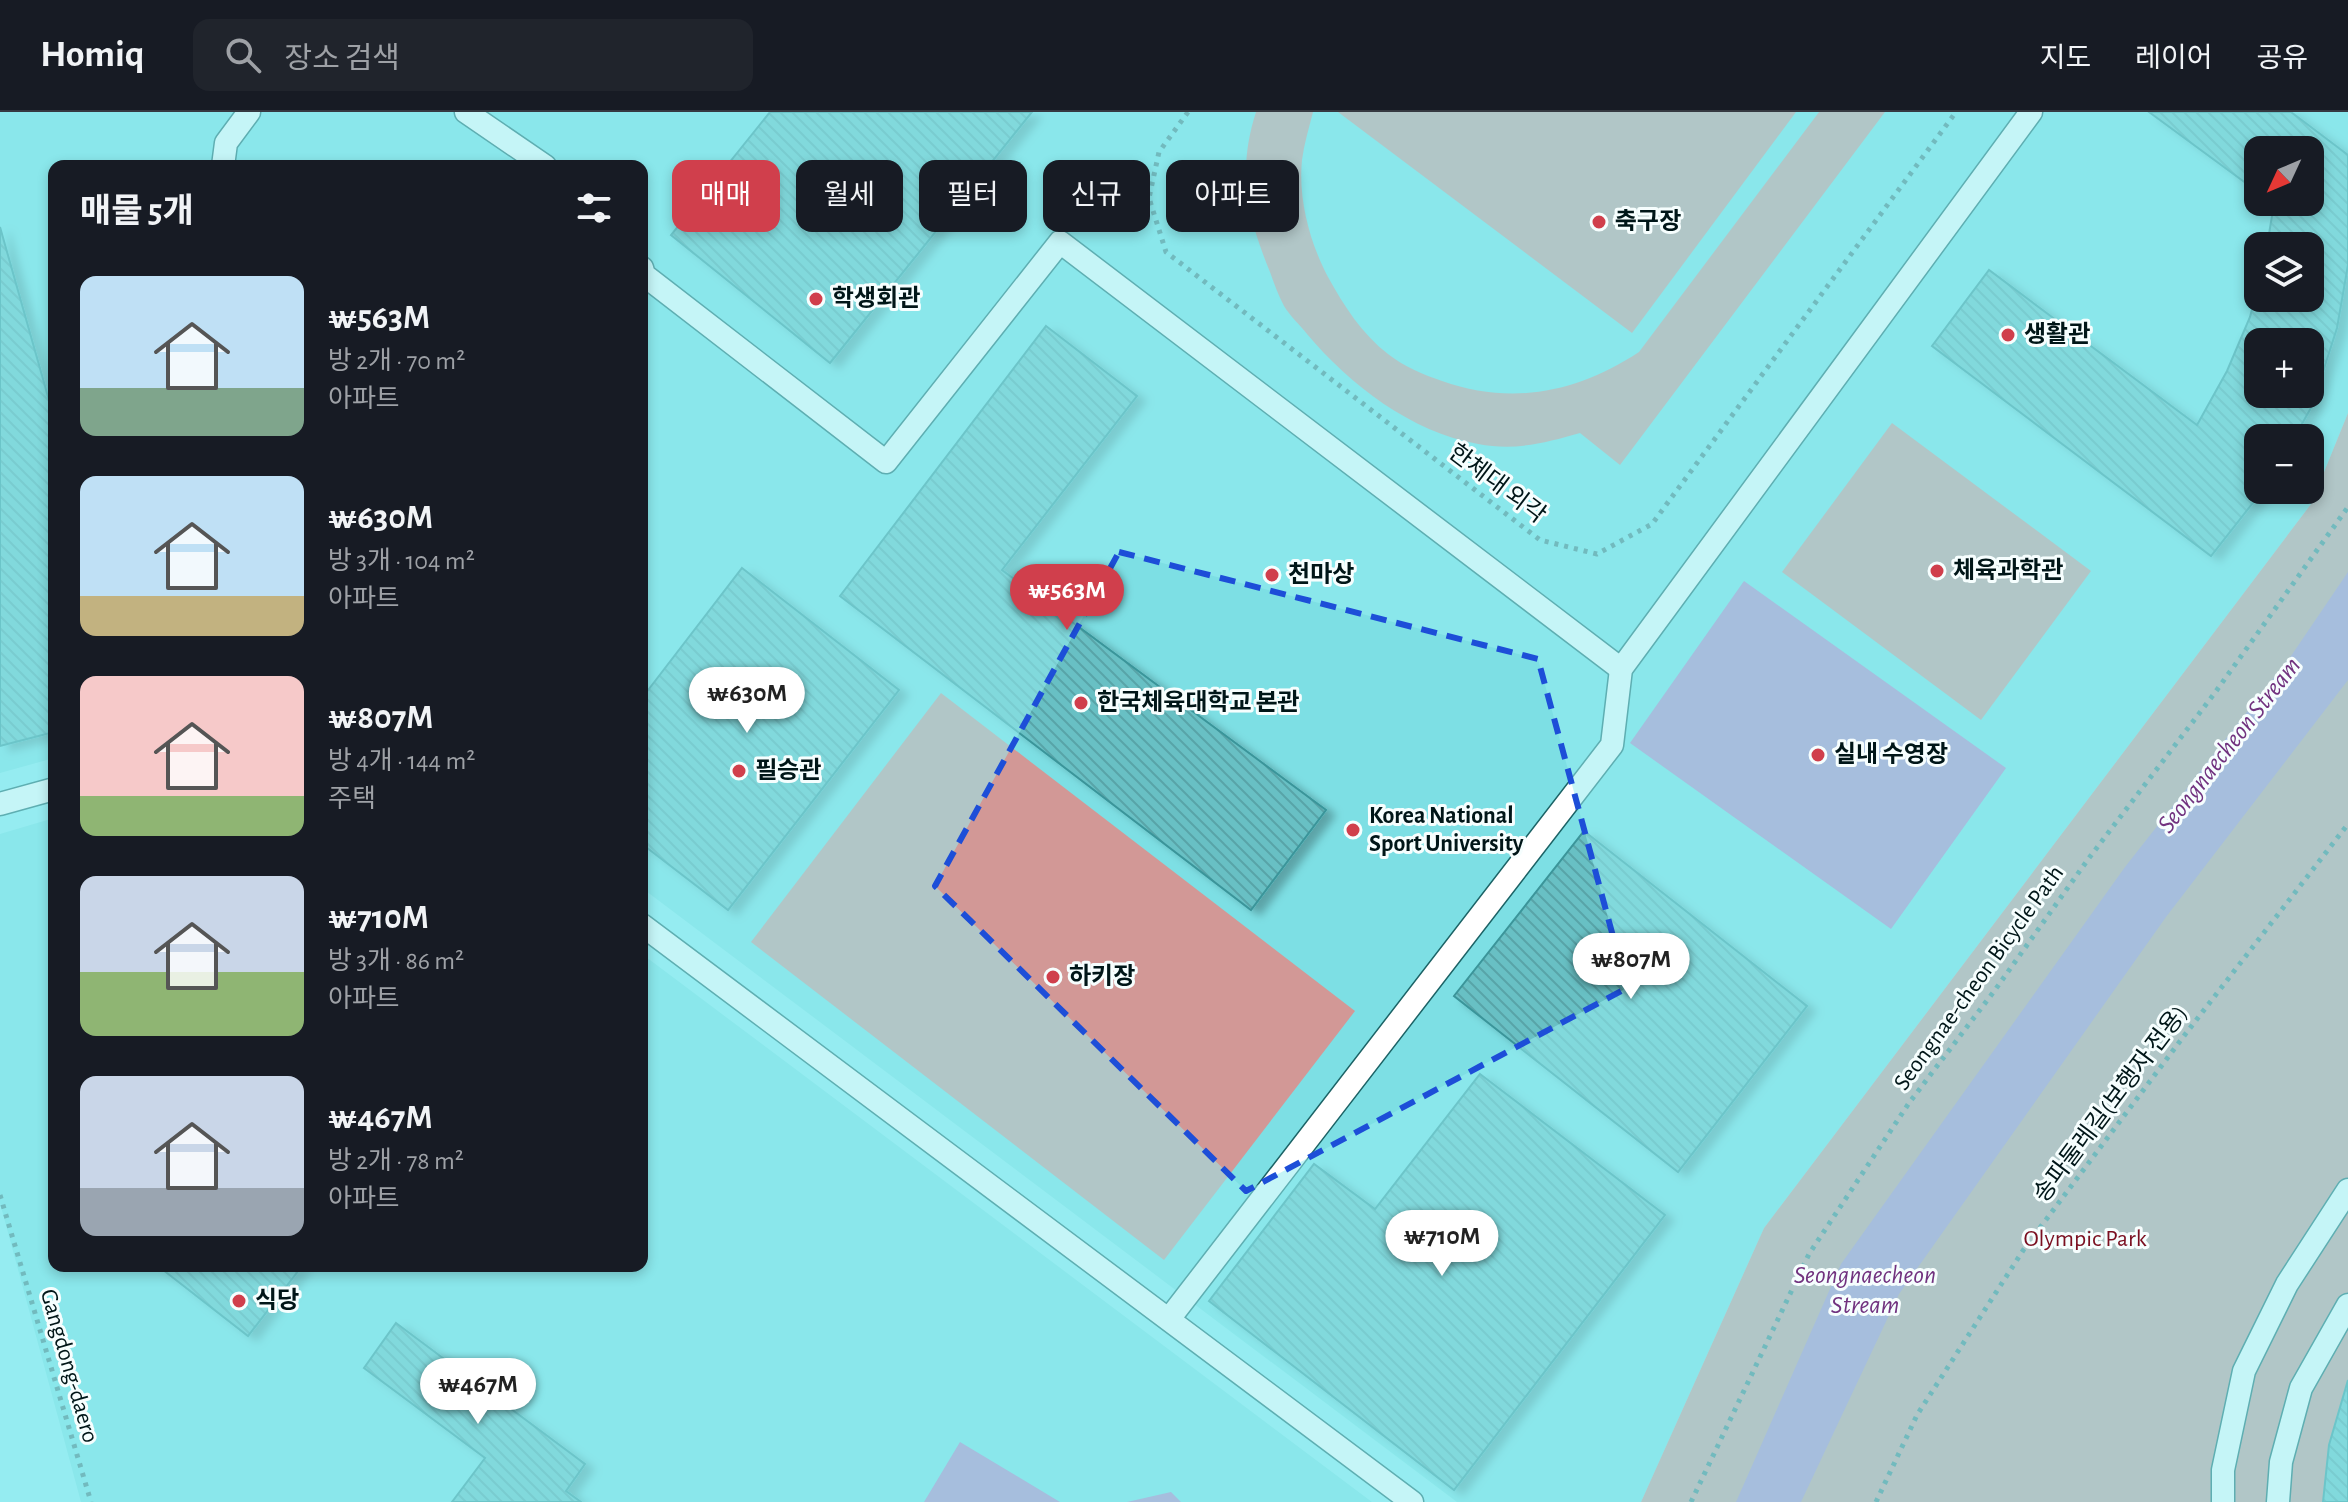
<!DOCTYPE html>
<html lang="ko">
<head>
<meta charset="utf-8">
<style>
	body { margin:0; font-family:"Alegreya Sans","Noto Sans KR",sans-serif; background:#20242c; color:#f1f3f6; height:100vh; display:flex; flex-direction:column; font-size:30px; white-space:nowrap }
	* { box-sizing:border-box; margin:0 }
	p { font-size:26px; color:#9ea1a6 }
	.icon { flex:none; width:44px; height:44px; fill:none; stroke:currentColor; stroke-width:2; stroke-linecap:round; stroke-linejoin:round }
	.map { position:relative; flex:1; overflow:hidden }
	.details { position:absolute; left:48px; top:48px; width:600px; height:1112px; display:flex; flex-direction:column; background:#171b24; border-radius:16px; box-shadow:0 4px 12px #0003 }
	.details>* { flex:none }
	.hud { position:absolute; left:672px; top:48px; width:760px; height:72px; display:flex; gap:16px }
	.needle { width:52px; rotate:226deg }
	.buttons { position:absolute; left:2244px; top:24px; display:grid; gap:16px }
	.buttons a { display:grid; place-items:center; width:80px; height:80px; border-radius:16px; background:#171b24; box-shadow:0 4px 12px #0003; font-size:40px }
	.price { position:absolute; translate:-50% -68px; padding:0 18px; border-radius:28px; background:#fff; color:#222; font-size:26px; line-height:52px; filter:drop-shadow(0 2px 4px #0008) }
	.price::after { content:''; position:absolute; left:50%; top:48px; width:24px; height:18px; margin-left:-12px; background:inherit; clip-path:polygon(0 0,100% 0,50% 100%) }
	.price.current { background:#d03f4c; color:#fff }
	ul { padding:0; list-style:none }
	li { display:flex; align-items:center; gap:24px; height:200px; padding:0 32px }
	li span { display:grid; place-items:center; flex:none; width:224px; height:160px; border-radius:16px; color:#555 }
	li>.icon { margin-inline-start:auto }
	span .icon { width:96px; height:96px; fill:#fffc; stroke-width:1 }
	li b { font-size:34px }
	h2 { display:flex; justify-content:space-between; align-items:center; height:96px; padding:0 32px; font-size:34px }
	.chip { padding:0 28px; border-radius:16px; background:#171b24; box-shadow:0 4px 12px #0003; font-size:28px; line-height:72px }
	.chip.current { background:#d03f4c; color:#fff }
	header { display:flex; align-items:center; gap:48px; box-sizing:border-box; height:112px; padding:0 40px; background:#171b24; border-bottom:2px solid #363941 }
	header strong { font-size:38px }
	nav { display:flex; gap:44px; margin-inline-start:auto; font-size:28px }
	.search { width:560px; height:72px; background:#20242c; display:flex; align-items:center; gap:20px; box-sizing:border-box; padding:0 28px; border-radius:16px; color:#9ea1a6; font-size:30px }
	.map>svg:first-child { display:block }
	.built { fill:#7ddfe4; fill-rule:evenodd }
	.park { fill:#d29896 }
	.water { fill:#ba85c5 }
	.building { fill:url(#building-back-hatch); stroke:#3b959a; stroke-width:2; fill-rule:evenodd; filter:url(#shadow) }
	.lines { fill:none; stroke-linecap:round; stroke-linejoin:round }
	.lane-casing { stroke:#1c6366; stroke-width:25 }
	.path { stroke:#477d80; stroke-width:5; stroke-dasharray:4 6; stroke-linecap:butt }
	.lane { stroke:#fff; stroke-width:22 }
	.marked { fill:none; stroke:#1d4ed8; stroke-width:6; stroke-dasharray:16 10; stroke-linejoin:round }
	.poi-dot { fill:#d03f4c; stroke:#f6fefe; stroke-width:3 }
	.labels { text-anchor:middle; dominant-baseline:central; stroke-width:6; stroke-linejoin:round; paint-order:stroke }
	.poi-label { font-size:24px; font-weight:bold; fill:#001618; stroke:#f6fefe; text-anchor:start }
	.street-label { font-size:24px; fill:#001618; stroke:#f6fefe }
	.park-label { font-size:24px; fill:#7a0f20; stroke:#f6fefe }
	.water-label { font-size:26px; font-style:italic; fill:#71327f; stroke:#f6fefe }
</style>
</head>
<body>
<header>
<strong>Homiq</strong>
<div class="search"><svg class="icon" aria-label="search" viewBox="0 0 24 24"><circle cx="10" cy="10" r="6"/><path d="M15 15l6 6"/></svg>장소 검색</div>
<nav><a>지도</a><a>레이어</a><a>공유</a></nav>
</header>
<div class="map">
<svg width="2348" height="1390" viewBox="0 0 2348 1390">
	<defs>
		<pattern id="building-back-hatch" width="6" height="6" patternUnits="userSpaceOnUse" patternTransform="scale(2)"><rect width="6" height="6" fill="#68c0c4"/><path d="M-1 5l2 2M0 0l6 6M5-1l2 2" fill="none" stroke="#58a4a8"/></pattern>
		<filter id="shadow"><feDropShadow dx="9" dy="5" stdDeviation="4" flood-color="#0004"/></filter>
	</defs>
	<rect width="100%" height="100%" fill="#95ecf1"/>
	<!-- built -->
	<g class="built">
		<path d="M0,0h2348v301l-37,91 -547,724 -123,274h-184l-815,-614v-722h-588v592l-54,15zM2258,38h52v52h-52zM2258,134h52v52h-52zM2258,230h52v52h-52zM2258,326h52v52h-52z"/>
		<polygon points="54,706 54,1154 642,1154 642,842 1372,1390 81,1390 0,1091 0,722"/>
	</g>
	<!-- park -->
	<g class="park">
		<path d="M1256,0h57c-4,16 -9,32 -11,48 -4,39 8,83 26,117 16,29 34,57 60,77 15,12 36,21 54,27 71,25 136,11 197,-29l180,-240h66l-265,353 -40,-32c-35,10 -65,18 -102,11 -67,-12 -128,-59 -171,-110 -7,-9 -17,-18 -23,-28 -6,-11 -10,-23 -14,-34 -23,-56 -33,-101 -14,-160z"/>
		<polygon points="1338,0 1796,0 1632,221"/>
		<polygon points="2348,301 2348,1390 1641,1390 1764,1116 2311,392"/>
		<polygon points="1892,311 2091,459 1981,608 1782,460"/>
		<polygon points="941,581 1355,899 1164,1148 751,830"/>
	</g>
	<!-- water -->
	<g class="water">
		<polygon points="2348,460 2348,568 2166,805 1899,1182 1801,1390 1736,1390 1841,1152 2125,755 2291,544"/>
		<polygon points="1744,469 2006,656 1891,817 1630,631"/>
		<polygon points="960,1330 1060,1390 924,1390"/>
		<polygon points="1171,1380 1181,1390 1127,1390"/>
	</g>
	<!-- building -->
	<g class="building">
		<polygon points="770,0 1032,0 830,251 671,123"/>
		<path d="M2149,0h142l57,43v110l-11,63 -25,78 -18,32h-36v52h5l-52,66 -279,-210 57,-76 208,155 30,-54 23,-54 8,-31v12h52v-52h-43l7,-42 -3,-2h39v-52h-52v42zM2258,230h52v52h-52z"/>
		<polygon points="0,115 54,306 54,620 0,634"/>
		<polygon points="1046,214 1137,284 1002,458 1326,698 1251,798 840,484"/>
		<polygon points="742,456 899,578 728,798 642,732 642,586"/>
		<polygon points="1584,719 1807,894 1678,1060 1454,884"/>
		<polygon points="1480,962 1665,1103 1454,1378 1209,1189 1314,1052 1375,1097"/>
		<polygon points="158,1154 302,1154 248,1224"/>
		<polygon points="396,1211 585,1352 566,1379 581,1390 452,1390 485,1346 364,1256"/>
		<polygon points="2348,1268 2348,1390 2323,1390 2329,1333"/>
	</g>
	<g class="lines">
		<defs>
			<g id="lane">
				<polyline points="466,0 545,54"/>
				<polyline points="223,54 226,31 249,0"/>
				<polyline points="642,156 644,163 886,350 1060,130 1621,557"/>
				<polyline points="0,692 54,677"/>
				<polyline points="642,813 1412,1390"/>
				<polyline points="1169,1207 1612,633 1621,557 2031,0"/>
				<polyline points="2223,1390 2223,1358 2244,1259 2287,1172 2348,1078"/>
				<polyline points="2278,1390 2281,1350 2301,1276 2348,1193"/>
			</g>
		</defs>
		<!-- lane casing -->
		<use href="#lane" class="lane-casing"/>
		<!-- path -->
		<g class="path">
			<polyline points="1188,0 1159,40 1149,86 1166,140 1540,428 1597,442 1652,412 1956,0"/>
			<polyline points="0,1083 91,1390"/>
			<polyline points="1691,1390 1809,1142 1909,991 1995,878 2089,746 2214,582 2348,395"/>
			<polyline points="1876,1390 1917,1303 2024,1137 2187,920 2348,712"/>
		</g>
		<!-- lane -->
		<use href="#lane" class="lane"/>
	</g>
	<!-- marked area -->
	<path d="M0 0H2348V1390H0ZM1119,440l419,107 89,329 -381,203 -311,-305z" fill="#95ecf1" fill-opacity=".55" fill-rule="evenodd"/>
	<path class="marked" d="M1119,440l419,107 89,329 -381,203 -311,-305z"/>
	<!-- markers -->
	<g class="poi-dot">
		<circle cx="1599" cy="110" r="8"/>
		<circle cx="816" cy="187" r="8"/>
		<circle cx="2008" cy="223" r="8"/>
		<circle cx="1937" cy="459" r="8"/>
		<circle cx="1272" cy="463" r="8"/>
		<circle cx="1081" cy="591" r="8"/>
		<circle cx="1818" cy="643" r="8"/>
		<circle cx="739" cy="659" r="8"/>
		<circle cx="1353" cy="718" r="8"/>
		<circle cx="1053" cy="865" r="8"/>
		<circle cx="239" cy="1189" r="8"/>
	</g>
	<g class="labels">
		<!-- poi labels -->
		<g class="poi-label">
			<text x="1615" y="110">축구장</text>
			<text x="832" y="187">학생회관</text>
			<text x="2024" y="223">생활관</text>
			<text x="1953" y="459">체육과학관</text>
			<text x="1288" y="463">천마상</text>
			<text x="1097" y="591">한국체육대학교 본관</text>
			<text x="1834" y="643">실내 수영장</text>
			<text x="755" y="659">필승관</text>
			<text x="1369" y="704">Korea National<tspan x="1369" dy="28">Sport University</tspan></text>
			<text x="1069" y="865">하키장</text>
			<text x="255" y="1189">식당</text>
		</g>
		<!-- street labels -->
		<g class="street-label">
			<text transform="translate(1497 372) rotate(37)">한체대 외각</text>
			<text transform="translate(1979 866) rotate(-54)">Seongnae-cheon Bicycle Path</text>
			<text transform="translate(2111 992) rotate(-53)">송파둘레길(보행자 전용)</text>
			<text transform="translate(69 1254) rotate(74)">Gangdong-daero</text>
		</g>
		<!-- park labels -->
		<g class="park-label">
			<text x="2085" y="1127">Olympic Park</text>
		</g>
		<!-- water labels -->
		<g class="water-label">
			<text transform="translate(2229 633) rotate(-52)">Seongnaecheon Stream</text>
			<text x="1865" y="1163">Seongnaecheon<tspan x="1865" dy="30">Stream</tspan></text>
		</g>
	</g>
</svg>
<div class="buttons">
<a><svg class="needle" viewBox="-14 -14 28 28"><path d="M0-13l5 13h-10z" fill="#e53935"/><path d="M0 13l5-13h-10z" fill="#9ea1a6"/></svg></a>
<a><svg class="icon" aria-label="layers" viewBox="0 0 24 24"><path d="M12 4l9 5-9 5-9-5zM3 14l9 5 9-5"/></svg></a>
<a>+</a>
<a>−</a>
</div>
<b class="price current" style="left:1067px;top:520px">₩563M</b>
<b class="price" style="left:747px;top:623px">₩630M</b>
<b class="price" style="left:1631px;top:889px">₩807M</b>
<b class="price" style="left:1442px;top:1166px">₩710M</b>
<b class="price" style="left:478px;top:1314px">₩467M</b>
<div class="hud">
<a class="chip current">매매</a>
<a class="chip">월세</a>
<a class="chip">필터</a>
<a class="chip">신규</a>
<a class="chip">아파트</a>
</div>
<section class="details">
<h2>매물 5개<svg class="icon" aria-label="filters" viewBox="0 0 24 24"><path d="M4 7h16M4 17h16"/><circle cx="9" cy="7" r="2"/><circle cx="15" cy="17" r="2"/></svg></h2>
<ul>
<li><span style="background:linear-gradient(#bfe0f5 70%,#7fa58c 0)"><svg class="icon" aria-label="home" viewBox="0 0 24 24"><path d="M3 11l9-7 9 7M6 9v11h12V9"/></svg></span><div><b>₩563M</b><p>방 2개 · 70 m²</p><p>아파트</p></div></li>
<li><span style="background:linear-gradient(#bfe0f5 75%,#c2b280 0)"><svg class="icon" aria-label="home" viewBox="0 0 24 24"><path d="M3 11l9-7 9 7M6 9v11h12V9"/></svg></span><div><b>₩630M</b><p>방 3개 · 104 m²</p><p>아파트</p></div></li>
<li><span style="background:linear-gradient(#f6c9c9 75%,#8fb573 0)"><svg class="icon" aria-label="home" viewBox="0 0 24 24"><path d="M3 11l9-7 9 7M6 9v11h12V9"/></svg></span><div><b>₩807M</b><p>방 4개 · 144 m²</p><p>주택</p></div></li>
<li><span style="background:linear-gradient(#c9d6e8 60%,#8fb573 0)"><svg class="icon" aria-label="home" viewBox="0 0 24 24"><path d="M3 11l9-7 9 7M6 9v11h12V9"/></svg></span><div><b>₩710M</b><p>방 3개 · 86 m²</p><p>아파트</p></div></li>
<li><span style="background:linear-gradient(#c9d6e8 70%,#9aa5b1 0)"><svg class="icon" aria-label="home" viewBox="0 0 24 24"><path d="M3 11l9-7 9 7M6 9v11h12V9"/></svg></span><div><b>₩467M</b><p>방 2개 · 78 m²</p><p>아파트</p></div></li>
</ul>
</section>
</div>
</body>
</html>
